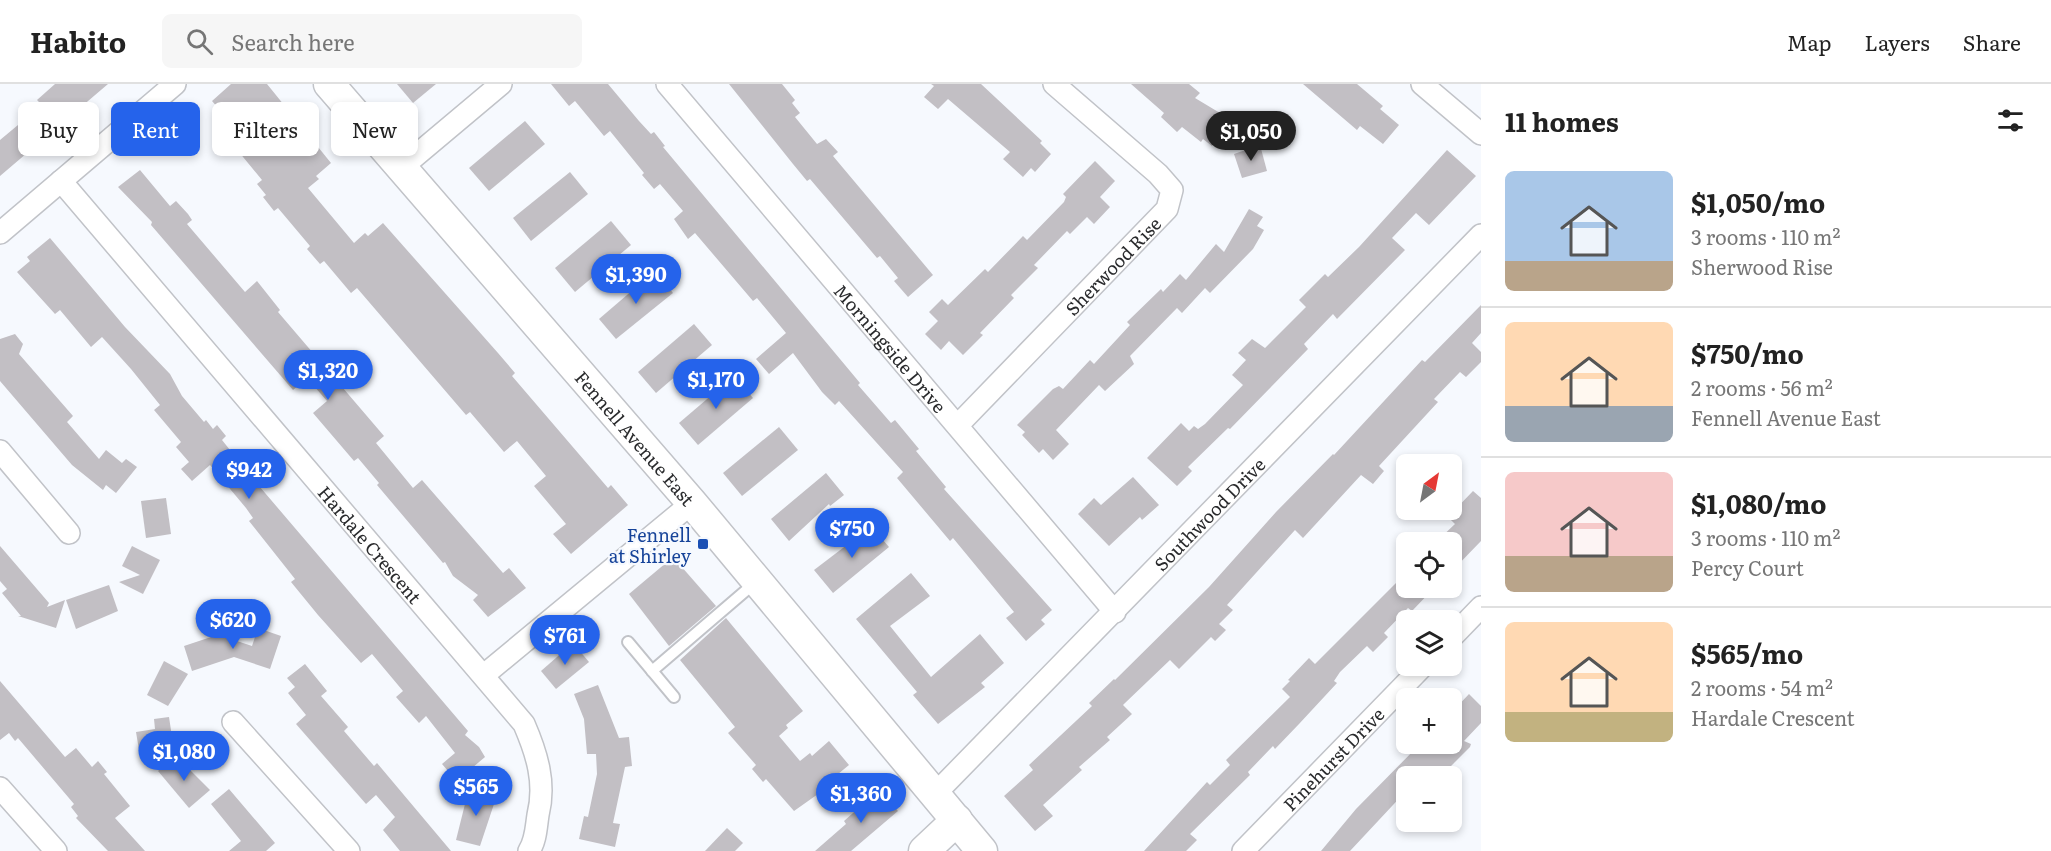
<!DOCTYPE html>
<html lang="en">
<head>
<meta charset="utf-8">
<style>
	body { margin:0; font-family:Literata,serif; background:#f6f6f6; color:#222; height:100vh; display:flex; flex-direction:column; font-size:22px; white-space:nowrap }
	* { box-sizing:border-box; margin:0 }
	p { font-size:20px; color:#767676 }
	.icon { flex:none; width:33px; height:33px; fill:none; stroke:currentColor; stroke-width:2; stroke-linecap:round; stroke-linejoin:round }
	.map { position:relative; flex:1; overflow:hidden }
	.side { display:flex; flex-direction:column; background:#fff; width:570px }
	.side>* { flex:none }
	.guide { position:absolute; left:18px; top:18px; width:570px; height:54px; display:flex; gap:12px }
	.needle { width:39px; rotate:32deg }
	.fabs { position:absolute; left:1396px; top:370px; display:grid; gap:12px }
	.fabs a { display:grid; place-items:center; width:66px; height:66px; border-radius:9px; background:#fff; box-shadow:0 3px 9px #0003; font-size:30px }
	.price { position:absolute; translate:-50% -51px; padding:0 14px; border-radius:21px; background:#2563eb; color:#fff; font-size:20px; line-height:39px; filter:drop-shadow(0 2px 3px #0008) }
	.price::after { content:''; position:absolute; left:50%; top:36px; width:18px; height:14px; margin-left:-9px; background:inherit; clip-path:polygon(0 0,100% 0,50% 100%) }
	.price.on { background:#222; color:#fff }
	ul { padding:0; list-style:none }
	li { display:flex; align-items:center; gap:18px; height:150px; padding:0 24px }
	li+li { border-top:2px solid #e0e0e0 }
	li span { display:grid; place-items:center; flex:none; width:168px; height:120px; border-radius:9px; color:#555 }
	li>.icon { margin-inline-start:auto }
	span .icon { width:72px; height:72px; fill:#fffc; stroke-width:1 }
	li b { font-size:26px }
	h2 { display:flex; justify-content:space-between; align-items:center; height:72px; padding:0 24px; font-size:26px }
	.chip { padding:0 21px; border-radius:9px; background:#fff; box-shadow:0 3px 9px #0003; font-size:21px; line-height:54px }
	.chip.on { background:#2563eb; color:#fff }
	header { display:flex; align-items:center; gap:36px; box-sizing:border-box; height:84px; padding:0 30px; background:#fff; border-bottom:2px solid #e0e0e0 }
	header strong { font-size:28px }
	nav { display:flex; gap:33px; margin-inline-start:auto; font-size:21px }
	.search { width:420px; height:54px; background:#f6f6f6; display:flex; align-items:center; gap:15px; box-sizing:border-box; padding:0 21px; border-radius:9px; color:#767676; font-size:22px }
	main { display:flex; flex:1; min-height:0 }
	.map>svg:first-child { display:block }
	.building { fill:#c2bfc4 }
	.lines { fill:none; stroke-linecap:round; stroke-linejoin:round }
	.lane-casing { stroke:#c1c3c8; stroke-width:14 }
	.street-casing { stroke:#c1c3c8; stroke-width:24 }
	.secondary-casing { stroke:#c1c3c8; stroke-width:33 }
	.lane { stroke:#fff; stroke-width:10 }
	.street { stroke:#fff; stroke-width:21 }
	.secondary { stroke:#fff; stroke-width:30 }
	.transit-dot { fill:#1a4fb4; stroke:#f6f9fe; stroke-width:2 }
	.labels { text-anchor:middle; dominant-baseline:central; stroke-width:4.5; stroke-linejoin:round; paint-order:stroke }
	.street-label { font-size:18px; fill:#2a2b2d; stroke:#f6f9fe }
	.transit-label { font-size:18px; fill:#164399; stroke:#f6f9fe; text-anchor:end }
</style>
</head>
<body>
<header>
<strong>Habito</strong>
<div class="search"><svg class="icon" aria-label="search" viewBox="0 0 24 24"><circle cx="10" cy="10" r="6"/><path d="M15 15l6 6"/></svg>Search here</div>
<nav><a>Map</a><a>Layers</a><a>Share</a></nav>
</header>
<main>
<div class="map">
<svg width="1481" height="767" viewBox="0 0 1481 767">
	<rect width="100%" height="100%" fill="#f6f9fe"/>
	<!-- building -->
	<g class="building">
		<polygon points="55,0 108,0 0,92 0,56 42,21 37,16"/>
		<polygon points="231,0 267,0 331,79 316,92 319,95 308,104 354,159 365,149 368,152 383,139 498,269 515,289 512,292 608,404 611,401 628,421 571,470 553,450 566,440 534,402 546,392 517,357 504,368 470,328 466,331 357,204 351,209 324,177 320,180 307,165 310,162 278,124 274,127 263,113 266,111 257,100 262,96 234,62 244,54 212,17"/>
		<polygon points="397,0 436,0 413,19"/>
		<polygon points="551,0 608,0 639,37 651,50 654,48 665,62 663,63 860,299 858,301 891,339 895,336 919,365 916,367 946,403 944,405 1052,526 1041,536 1045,540 1026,557 1006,534 1014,528 953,454 950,457 897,394 903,388 839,317 835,321 822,308 793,269 769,290 756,275 786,249 757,214 753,217 695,149 688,155 674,135 683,127 660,100 654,105 642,91 644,89 610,47 604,52 575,17 569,22"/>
		<polygon points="729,0 782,0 795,16 792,19 800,29 795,33 817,60 826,55 838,68 833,72 933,191 908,213 894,197 898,194 880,172 877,174 810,95 807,97 793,80"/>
		<polygon points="931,0 981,0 1042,57 1040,59 1051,70 1035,88 1031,84 1023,93 1003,75 1010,68 948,15 938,25 924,13 934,2"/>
		<polygon points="1131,0 1189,0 1200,9 1195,14 1235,38 1231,44 1238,49 1226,66 1215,58 1212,62 1203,55 1201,58 1182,43 1177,48 1161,33 1164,29"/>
		<polygon points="1303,0 1357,0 1383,22 1380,25 1399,41 1383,60 1360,42 1357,46"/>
		<polygon points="525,37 545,60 489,107 469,84"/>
		<polygon points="1260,61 1267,87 1242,94 1234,70"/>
		<polygon points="1447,66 1476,92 1429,141 1416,129 1392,154 1405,166 1337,235 1333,230 1304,260 1308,265 1230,345 1228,344 1188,383 1192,387 1177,402 1147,374 1181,339 1189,347 1194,342 1198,345 1205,340 1243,301 1232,291 1246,276 1238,269 1252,255 1265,264 1306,223 1299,216 1325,190 1328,193 1359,163"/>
		<polygon points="1095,77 1115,97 1100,113 1110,123 1094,140 1087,133 1070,150 1067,147 1034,181 1038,184 1011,211 1014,214 980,249 983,251 963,271 949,257 941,266 925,250 938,237 929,228 942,215 948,221 985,185 988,188 1023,152 1027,156 1064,118 1066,113 1063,110"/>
		<polygon points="140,86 170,122 176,117 188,130 192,136 187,140 245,208 257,197 280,226 278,228 384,352 376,359 413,404 422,396 503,489 509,484 526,504 488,533 473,516 478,511 453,492 445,478 443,479 377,401 379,399 358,374 354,377 313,329 327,317 307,294 293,306 151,141 152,138 118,103"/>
		<polygon points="570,88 588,110 531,157 513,134"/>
		<polygon points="1249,125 1263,133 1257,142 1264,146 1253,165 1210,209 1205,204 1182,229 1177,224 1130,272 1134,280 1105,307 1099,301 1056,346 1069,360 1053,376 1043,365 1039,369 1022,351 1025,348 1017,341 1053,305 1059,302 1063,305 1090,276 1094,280 1130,241 1127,238 1161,205 1163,208 1180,190 1186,196 1216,160 1224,168"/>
		<polygon points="611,137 631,161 575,208 555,184"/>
		<polygon points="50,154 125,243 170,290 182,312 204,338 206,336 213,345 217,341 226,352 222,356 254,396 468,647 465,651 479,663 485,673 472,684 480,694 465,707 442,680 455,669 426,632 419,639 396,613 403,607 372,570 361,579 318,531 291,498 295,495 249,437 253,434 246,424 210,381 192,397 181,385 189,378 176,363 181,358 154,326 160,321 131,285 102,253 91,263 60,226 55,230 17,188 30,177 27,173"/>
		<polygon points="655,187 673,209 616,255 599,235"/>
		<polygon points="1481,221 1481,249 1472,259 1481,268 1481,278 1466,293 1460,288 1434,315 1438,318 1379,382 1384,387 1373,400 1361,391 1303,454 1295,446 1227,521 1233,526 1219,540 1226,546 1215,557 1211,553 1179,585 1170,576 1125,619 1123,621 1132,630 1107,653 1110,656 1079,683 1082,686 1043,721 1053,732 1035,747 1004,712 1033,686 1029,681 1092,622 1089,619 1114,595 1115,596 1209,503 1276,428 1333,370 1334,371 1422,276 1425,278"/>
		<polygon points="694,240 712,261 656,309 638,288"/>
		<polygon points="15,250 23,260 19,270 73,332 67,338 99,375 106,366 122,379 126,375 137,383 116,409 106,401 103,406 72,381 0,297 0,255"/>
		<polygon points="734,292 753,314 698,361 679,339"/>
		<polygon points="779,343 798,366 742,412 723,389"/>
		<polygon points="826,389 844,411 830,422 829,420 789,457 771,435"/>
		<polygon points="1133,393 1159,421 1142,436 1140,433 1109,462 1078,430 1094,414 1101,421"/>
		<polygon points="1473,407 1481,414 1481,457 1452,487 1452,459 1435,459 1455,440 1448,433"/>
		<polygon points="166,414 171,450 146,454 141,417"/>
		<polygon points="869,440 889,463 833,509 814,486 856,454 855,451"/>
		<polygon points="0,462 49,519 47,523 65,516 56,544 18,532 21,532 2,509 7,505 0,497"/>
		<polygon points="132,462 160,476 143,510 119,498 140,491 122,482"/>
		<polygon points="673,473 716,522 669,562 629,510"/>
		<polygon points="1407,488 1407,504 1434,504 1412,527 1408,524 1384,549 1388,553 1373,568 1367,562 1340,588 1334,597 1337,599 1299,640 1275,665 1273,662 1248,688 1250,691 1190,750 1197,756 1186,767 1144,767 1207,698 1210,701 1230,681 1226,676 1290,613 1282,605 1290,597 1288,596 1309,574 1315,580"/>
		<polygon points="911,489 930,512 890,542 931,593 980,550 1004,579 981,599 985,603 938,640 913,611 917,608 856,535"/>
		<polygon points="109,501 118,527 76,545 66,516"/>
		<polygon points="726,534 803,627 786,641 788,644 779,652 800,677 810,669 812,672 829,657 849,681 832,695 835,698 794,727 766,695 763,698 752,685 756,681 728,649 735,643 680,576"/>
		<polygon points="258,544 281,552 270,585 234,573 192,587 184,562 223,549 225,553 252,562"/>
		<polygon points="573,559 589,578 556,605 541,587"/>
		<polygon points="164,577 188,590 168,622 147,611"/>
		<polygon points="305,580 327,607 321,612 348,643 344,647 374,682 377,679 451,767 400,767 383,746 395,733 376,711 366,720 296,640 306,631 288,609 295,603 287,594"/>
		<polygon points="0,597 65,673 76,664 92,683 98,677 107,688 104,690 130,722 115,734 145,767 108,767 76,734 78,732 71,723 74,720 18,654 15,657 9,649 0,656"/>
		<polygon points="598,601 619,654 629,653 632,682 625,683 613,739 620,740 615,763 579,755 584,732 588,733 597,690 596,670 587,670 584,635 574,610"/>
		<polygon points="1469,610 1481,622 1481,639 1464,657 1471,660 1470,663 1440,693 1407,693 1407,706 1350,767 1321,767 1356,725 1420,660 1452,660 1452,628"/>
		<polygon points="169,633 174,666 140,672 136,648 155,645 154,635"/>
		<polygon points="176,672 210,706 189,724 158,687"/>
		<polygon points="469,704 497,711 480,762 456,756"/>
		<polygon points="229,705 275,759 266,767 229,767 241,757 211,720"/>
		<polygon points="879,706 898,727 851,767 815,767 846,740 844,737"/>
		<polygon points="727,744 743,759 735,767 705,767"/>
	</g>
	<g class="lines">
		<defs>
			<g id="lane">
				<polyline points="628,558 674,613"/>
				<polyline points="652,587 757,497"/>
			</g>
			<g id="street">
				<path id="s1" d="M667,0l448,528"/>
				<polyline points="1422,0 1481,50"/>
				<polyline points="401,84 501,0"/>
				<path id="s2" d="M61,97l463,543c13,30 22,59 14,91 -2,13 -2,25 -9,36"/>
				<polyline points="0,149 175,0"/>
				<path id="s3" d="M958,341l209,-216 5,-19 -14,-16 -104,-90"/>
				<polyline points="0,367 69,449"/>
				<polyline points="1452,553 1481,523"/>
				<polyline points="484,591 692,419"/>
				<polyline points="233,638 349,767"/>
				<polyline points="0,704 56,767"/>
				<path id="s4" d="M935,710l546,-559"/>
				<path id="s5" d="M1243,767l180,-185"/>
			</g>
			<g id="secondary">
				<path id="s6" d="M329,0l363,419 290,348"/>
				<polyline points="924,767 957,736"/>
			</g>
		</defs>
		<!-- lane casing -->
		<use href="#lane" class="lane-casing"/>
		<!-- street casing -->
		<use href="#street" class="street-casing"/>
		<!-- secondary casing -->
		<use href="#secondary" class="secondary-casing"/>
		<!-- lane -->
		<use href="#lane" class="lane"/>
		<!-- street -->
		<use href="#street" class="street"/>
		<!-- secondary -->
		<use href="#secondary" class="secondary"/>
	</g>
	<!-- markers -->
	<rect class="transit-dot" x="697" y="454" width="12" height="12" rx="3"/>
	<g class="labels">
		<!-- street labels -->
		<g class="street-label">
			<text stroke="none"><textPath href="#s3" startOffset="222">Sherwood Rise</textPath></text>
			<text stroke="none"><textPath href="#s1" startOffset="346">Morningside Drive</textPath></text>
			<text stroke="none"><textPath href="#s6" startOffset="468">Fennell Avenue East</textPath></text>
			<text stroke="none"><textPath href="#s4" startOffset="392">Southwood Drive</textPath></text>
			<text stroke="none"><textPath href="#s2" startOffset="477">Hardale Crescent</textPath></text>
			<text stroke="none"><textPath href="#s5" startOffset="129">Pinehurst Drive</textPath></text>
		</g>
		<!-- transit labels -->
		<g class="transit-label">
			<text x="691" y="450">Fennell<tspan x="691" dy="21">at Shirley</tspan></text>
		</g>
	</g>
</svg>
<div class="fabs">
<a><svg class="needle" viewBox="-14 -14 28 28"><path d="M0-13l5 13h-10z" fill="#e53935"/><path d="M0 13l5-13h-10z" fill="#767676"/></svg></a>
<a><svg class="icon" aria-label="locate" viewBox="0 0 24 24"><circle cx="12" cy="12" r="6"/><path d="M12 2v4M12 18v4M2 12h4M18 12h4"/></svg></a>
<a><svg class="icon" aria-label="layers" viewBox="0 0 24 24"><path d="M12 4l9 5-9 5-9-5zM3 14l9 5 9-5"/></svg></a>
<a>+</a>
<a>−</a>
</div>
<b class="price on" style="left:1251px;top:78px">$1,050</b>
<b class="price" style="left:636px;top:221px">$1,390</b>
<b class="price" style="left:328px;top:317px">$1,320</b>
<b class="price" style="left:716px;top:326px">$1,170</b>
<b class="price" style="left:249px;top:416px">$942</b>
<b class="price" style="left:852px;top:475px">$750</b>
<b class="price" style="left:233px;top:566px">$620</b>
<b class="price" style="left:565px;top:582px">$761</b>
<b class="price" style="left:184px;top:698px">$1,080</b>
<b class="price" style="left:476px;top:733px">$565</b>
<b class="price" style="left:861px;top:740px">$1,360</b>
<div class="guide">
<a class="chip">Buy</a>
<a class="chip on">Rent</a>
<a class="chip">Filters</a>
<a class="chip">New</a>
</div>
</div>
<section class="side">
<h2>11 homes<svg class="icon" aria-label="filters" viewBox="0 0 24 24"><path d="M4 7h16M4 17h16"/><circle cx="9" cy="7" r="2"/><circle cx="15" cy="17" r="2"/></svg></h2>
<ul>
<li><span style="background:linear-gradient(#a9c7e8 75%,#b9a48a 0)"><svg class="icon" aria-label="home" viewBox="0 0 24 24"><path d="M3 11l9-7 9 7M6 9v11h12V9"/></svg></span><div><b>$1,050/mo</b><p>3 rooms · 110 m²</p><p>Sherwood Rise</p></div></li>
<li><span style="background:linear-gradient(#ffd9b3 70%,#9aa5b1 0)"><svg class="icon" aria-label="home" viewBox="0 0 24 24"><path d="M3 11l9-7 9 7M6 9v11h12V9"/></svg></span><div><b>$750/mo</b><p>2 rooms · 56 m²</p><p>Fennell Avenue East</p></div></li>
<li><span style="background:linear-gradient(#f6c9c9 70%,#b9a48a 0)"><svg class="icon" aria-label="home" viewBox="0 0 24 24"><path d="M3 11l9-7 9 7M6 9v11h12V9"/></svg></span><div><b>$1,080/mo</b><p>3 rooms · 110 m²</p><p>Percy Court</p></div></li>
<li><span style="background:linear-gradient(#ffd9b3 75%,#c2b280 0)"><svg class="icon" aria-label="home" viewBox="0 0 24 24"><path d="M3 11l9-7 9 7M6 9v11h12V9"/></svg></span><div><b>$565/mo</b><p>2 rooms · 54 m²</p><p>Hardale Crescent</p></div></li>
</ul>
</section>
</main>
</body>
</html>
